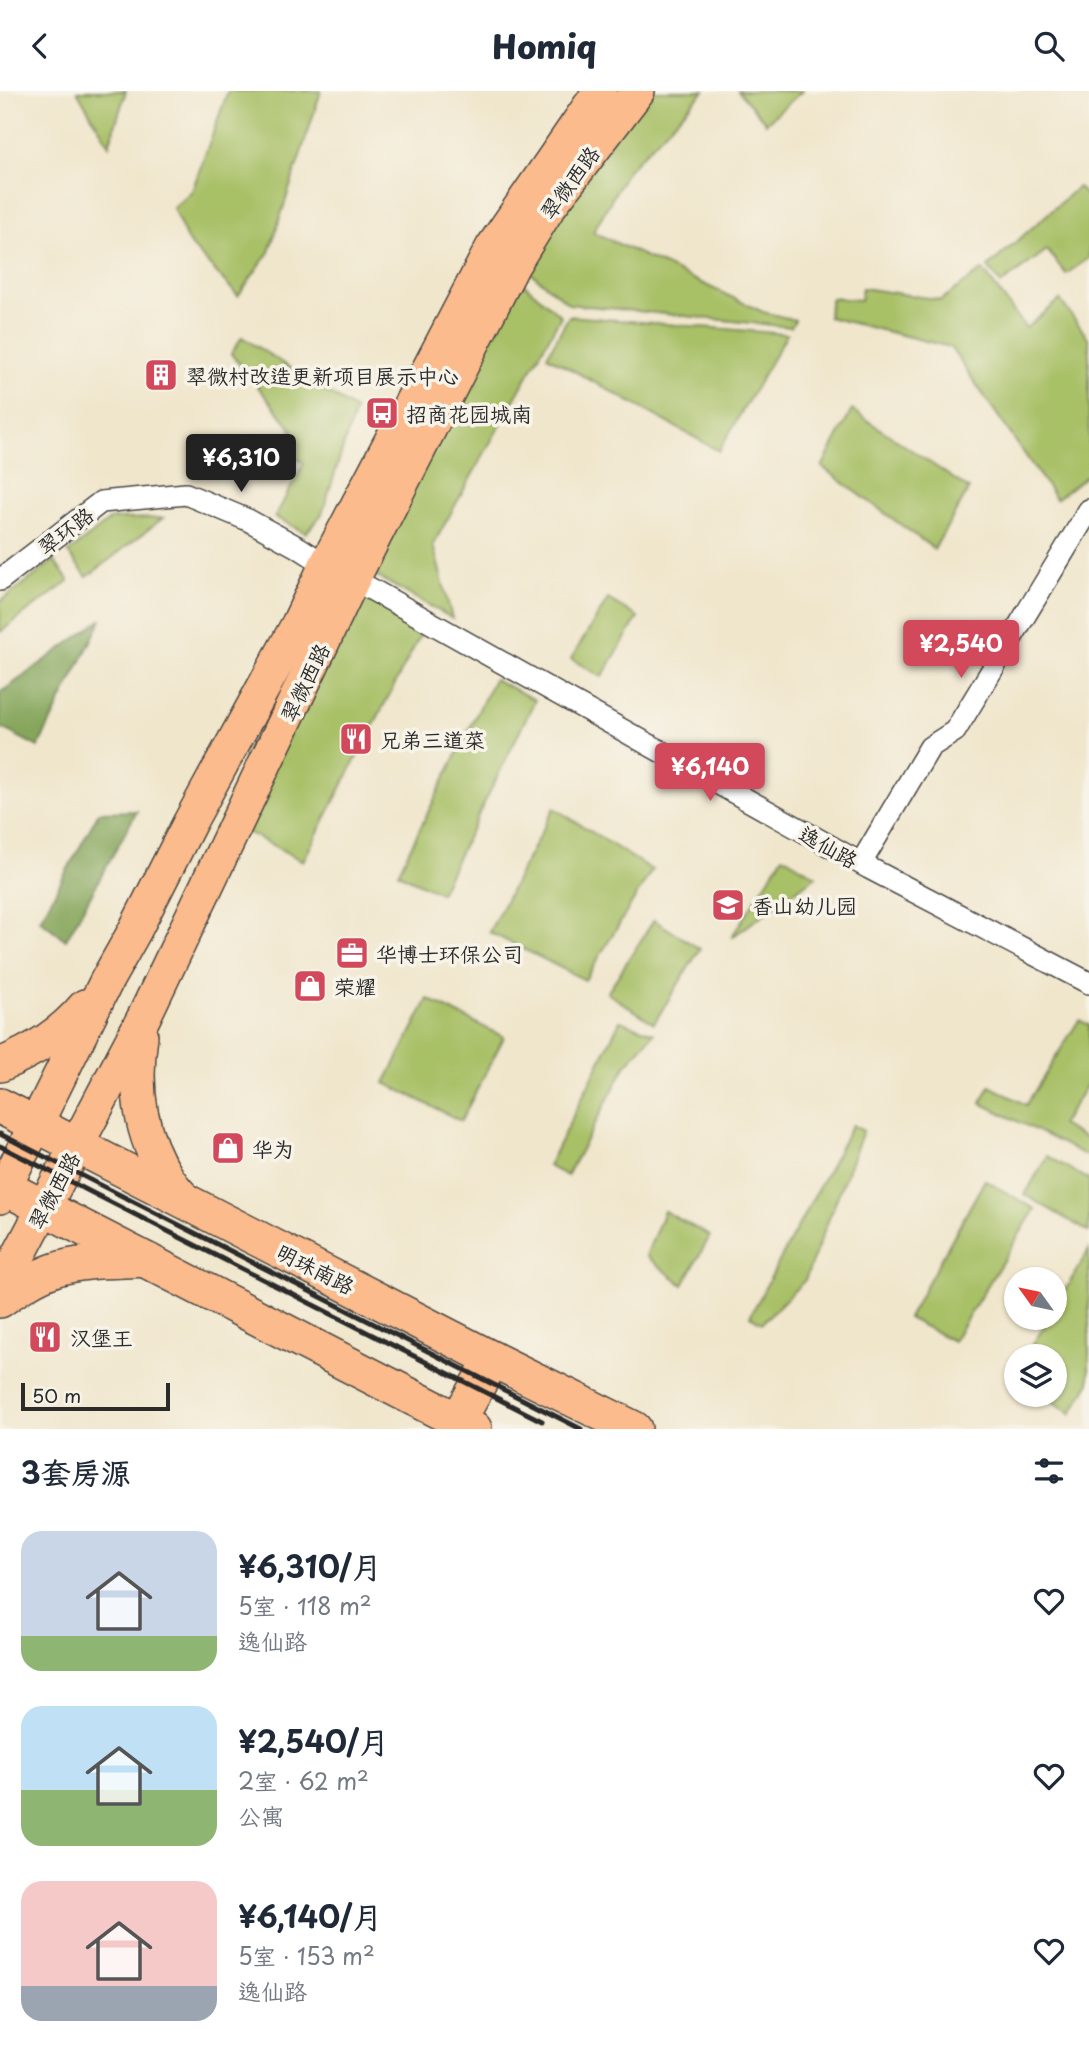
<!DOCTYPE html>
<html lang="zh">
<head>
<meta charset="utf-8">
<style>
	body { margin:0; font-family:"Playpen Sans","LXGW WenKai TC",sans-serif; background:#f6f6f7; color:#1f2937; height:100vh; display:flex; flex-direction:column; font-size:26px; white-space:nowrap }
	* { box-sizing:border-box; margin:0 }
	p { font-size:23px; color:#747a83 }
	.icon { flex:none; width:38px; height:38px; fill:none; stroke:currentColor; stroke-width:2; stroke-linecap:round; stroke-linejoin:round }
	.map { position:relative; height:1338px; overflow:hidden }
	.panel { display:flex; flex-direction:column; background:#fff; flex:1 }
	.panel>* { flex:none }
	.needle { width:46px; rotate:303deg }
	.fabs { position:absolute; left:1004px; top:1176px; display:grid; gap:14px }
	.fabs a { display:grid; place-items:center; width:63px; height:63px; border-radius:50%; background:#fff; box-shadow:0 2px 5px #0004; font-size:35px }
	.scale { position:absolute; left:21px; bottom:18px; width:149px; box-sizing:border-box; padding-left:7px; border:4px solid #2b2b2b; border-top:0; font-size:19px; line-height:24px; white-space:nowrap; color:#2b2b2b; -webkit-text-stroke:5px #f7f3e8; paint-order:stroke }
	.price { position:absolute; translate:-50% -60px; padding:0 16px; border-radius:7px; background:#d1495b; color:#fff; font-size:23px; line-height:46px; filter:drop-shadow(0 2px 4px #0008) }
	.price::after { content:''; position:absolute; left:50%; top:42px; width:21px; height:16px; margin-left:-10px; background:inherit; clip-path:polygon(0 0,100% 0,50% 100%) }
	.price.selected { background:#222; color:#fff }
	ul { padding:0; list-style:none }
	li { display:flex; align-items:center; gap:21px; height:175px; padding:0 21px }
	li span { display:grid; place-items:center; flex:none; width:196px; height:140px; border-radius:21px; color:#555 }
	li>.icon { margin-inline-start:auto }
	span .icon { width:84px; height:84px; fill:#fffc; stroke-width:1 }
	li b { font-size:30px }
	h2 { display:flex; justify-content:space-between; align-items:center; height:84px; padding:0 21px; font-size:30px }
	header { display:flex; justify-content:space-between; align-items:center; height:91px; padding:0 21px; background:#fff; font-size:32px; font-weight:800 }
	.map>svg:first-child { display:block }
	.green { fill:#a8c066; stroke:#6a7648; stroke-width:2 }
	.forest { fill:#86a65b; stroke:#586843; stroke-width:2 }
	.lines { fill:none; stroke-linecap:round; stroke-linejoin:round }
	.minor-casing { stroke:#494743; stroke-width:24 }
	.primary-casing { stroke:#494743; stroke-width:36 }
	.trunk-casing { stroke:#494743; stroke-width:38 }
	.minor { stroke:#fff; stroke-width:21 }
	.primary { stroke:#fbbb8c; stroke-width:33 }
	.trunk { stroke:#fbbb8c; stroke-width:35 }
	.rail { stroke:#2b2b2b; stroke-width:5 }
	.labels { text-anchor:middle; dominant-baseline:central; stroke-width:7; stroke-linejoin:round; paint-order:stroke }
	.street-label { font-size:21px; fill:#2b2b2b; stroke:#f7f3e8 }
	.poi-label { font-size:21px; fill:#2b2b2b; stroke:#f7f3e8; text-anchor:start }
</style>
</head>
<body>
<header><svg class="icon" aria-label="back" viewBox="0 0 24 24"><path d="M15 5l-7 7 7 7"/></svg>Homiq<svg class="icon" aria-label="search" viewBox="0 0 24 24"><circle cx="10" cy="10" r="6"/><path d="M15 15l6 6"/></svg></header>
<div class="map">
<svg width="1089" height="1338" viewBox="0 0 1089 1338">
	<rect width="100%" height="100%" fill="#f7f3e8"/>
	<filter id="ink" filterUnits="userSpaceOnUse"><feTurbulence type="fractalNoise" baseFrequency=".0143" numOctaves="2"/><feDisplacementMap in="SourceGraphic" scale="14" xChannelSelector="R" yChannelSelector="G"/><feConvolveMatrix kernelMatrix="1 2 1 2 8 2 1 2 1" color-interpolation-filters="sRGB"/></filter>
	<filter id="wash" filterUnits="userSpaceOnUse"><feTurbulence type="fractalNoise" baseFrequency=".00686" numOctaves="4" result="noise"/><feDisplacementMap in="SourceGraphic" scale="28" xChannelSelector="R" yChannelSelector="G"/><feGaussianBlur stdDeviation="1.57" result="paint"/><feColorMatrix in="noise" values="0 0 0 0 0 0 0 0 0 0 0 0 0 0 0 0 0 1.4 0 .05"/><feComposite in="paint" operator="in"/></filter>
	<g filter="url(#wash)">
		<rect width="100%" height="100%" fill="#f0e6cc"/>
		<!-- green -->
		<g class="green">
			<polygon points="77,0 126,0 109,54"/>
			<polygon points="228,0 321,0 269,161 238,205 188,151 173,117 192,100"/>
			<polygon points="646,0 704,0 628,79 593,141 763,221 795,229 791,236 569,213 521,174"/>
			<polygon points="738,0 802,0 766,32"/>
			<polygon points="1078,96 1086,105 1089,103 1089,167 1066,183 1047,159 1001,193 988,176"/>
			<polygon points="983,179 1026,237 1060,209 1089,248 1089,383 1056,408 950,256 828,226 831,207 860,209 862,197 941,209"/>
			<polygon points="515,185 561,225 433,454 452,527 367,480"/>
			<polygon points="569,225 787,243 719,360 547,265"/>
			<polygon points="242,246 355,319 322,423 306,442 275,426 304,372 274,355 293,339 231,263"/>
			<polygon points="852,319 969,398 934,458 822,376"/>
			<polygon points="163,427 87,486 68,462 111,428"/>
			<polygon points="54,470 69,490 0,541 0,511"/>
			<polygon points="357,501 423,539 303,770 243,739"/>
			<polygon points="608,508 638,526 602,586 571,568"/>
			<polygon points="494,588 535,609 440,802 398,782"/>
			<polygon points="554,717 652,779 585,889 489,841"/>
			<polygon points="783,765 816,785 731,847"/>
			<polygon points="654,829 700,858 654,932 607,902"/>
			<polygon points="428,908 504,946 461,1030 385,992"/>
			<polygon points="1079,929 1089,934 1089,991 1061,1034 1089,1049 1089,1066 981,1012 990,995 1026,1014"/>
			<polygon points="620,930 654,942 626,974 567,1085 548,1075"/>
			<polygon points="852,1034 863,1040 805,1189 762,1232 750,1225"/>
			<polygon points="1047,1065 1089,1089 1089,1141 1025,1104"/>
			<polygon points="985,1089 1035,1118 953,1250 908,1227"/>
			<polygon points="664,1120 710,1145 683,1194 646,1165"/>
			<polygon points="1089,1159 1089,1293 1071,1323 1044,1304 1055,1304 1055,1265 1026,1265 1049,1227 1055,1227 1055,1216"/>
		</g>
		<!-- forest -->
		<g class="forest">
			<polygon points="102,528 38,656 0,636 0,602"/>
			<polygon points="137,720 66,849 40,829 99,721"/>
		</g>
	</g>
	<g filter="url(#ink)">
		<g class="lines">
			<defs>
				<g id="minor">
					<polyline points="353,488 869,777 1089,892"/>
					<polyline points="0,489 101,411 186,403 248,429 301,458 326,474"/>
					<polyline points="861,772 930,656 955,640 1089,419"/>
				</g>
				<g id="primary">
					<path d="M141,945c-7,48 -2,99 26,141 5,9 13,17 20,25"/>
					<path d="M0,974c35,-15 60,-30 85,-59"/>
					<polyline points="0,1106 107,889 134,841 190,731 298,533 326,474 492,157 600,0"/>
					<polyline points="0,1200 143,928 353,488 513,174 549,116 638,0"/>
					<path d="M0,1210c17,-12 34,-24 54,-31 29,-10 64,-8 94,-10"/>
				</g>
				<g id="trunk">
					<polyline points="0,1015 492,1268 634,1338"/>
					<polyline points="0,1094 474,1338"/>
					<polyline points="458,1330 492,1268"/>
				</g>
			</defs>
			<!-- minor casing -->
			<use href="#minor" class="minor-casing"/>
			<!-- primary casing -->
			<use href="#primary" class="primary-casing"/>
			<!-- trunk casing -->
			<use href="#trunk" class="trunk-casing"/>
			<!-- minor -->
			<use href="#minor" class="minor"/>
			<!-- primary -->
			<use href="#primary" class="primary"/>
			<!-- trunk -->
			<use href="#trunk" class="trunk"/>
			<!-- rail -->
			<g class="rail">
				<polyline points="0,1043 581,1338"/>
				<polyline points="0,1055 542,1330"/>
			</g>
		</g>
	</g>
	<!-- icons -->
	<defs>
		<symbol id="building-square" viewBox="-11 -11 22 22"><rect x="-9" y="-9" width="18" height="18" rx="4" fill="#d1495b" stroke="#f7f3e8"/><path d="M-4-6H4V6H1V3H-1V6H-4ZM-2.5-4.3h1.7v1.8h-1.7ZM.8-4.3h1.7v1.8H.8ZM-2.5-1h1.7V.8h-1.7ZM.8-1h1.7V.8H.8Z" fill="#fff"/></symbol>
		<symbol id="bus-square" viewBox="-11 -11 22 22"><rect x="-9" y="-9" width="18" height="18" rx="4" fill="#d1495b" stroke="#f7f3e8"/><path d="M-5-6H5V4H4V6H2V4H-2V6H-4V4H-5ZM-3.5-4V0h7V-4ZM-3.5 1.2v1.5H-2V1.2ZM2 1.2v1.5H3.5V1.2Z" fill="#fff"/></symbol>
		<symbol id="restaurant-square" viewBox="-11 -11 22 22"><rect x="-9" y="-9" width="18" height="18" rx="4" fill="#d1495b" stroke="#f7f3e8"/><path d="M-5-6h1v4h1v-4h1v4h1v-4h1v5L-1.5 .5V6h-2V.5L-5-1ZM5-6V6H3V1.5H1.5Q1.5-4 5-6Z" fill="#fff"/></symbol>
		<symbol id="school-square" viewBox="-11 -11 22 22"><rect x="-9" y="-9" width="18" height="18" rx="4" fill="#d1495b" stroke="#f7f3e8"/><path d="M0-5L7-2L0 1L-7-2ZM-4 1L0 2.5L4 1V4Q0 6-4 4Z" fill="#fff"/></symbol>
		<symbol id="office-square" viewBox="-11 -11 22 22"><rect x="-9" y="-9" width="18" height="18" rx="4" fill="#d1495b" stroke="#f7f3e8"/><path d="M-6-3h4V-5.5h4V-3h4V5H-6ZM-1-4.5V-3h2v-1.5ZM-6 0V1H6V0Z" fill="#fff"/></symbol>
		<symbol id="shop-square" viewBox="-11 -11 22 22"><rect x="-9" y="-9" width="18" height="18" rx="4" fill="#d1495b" stroke="#f7f3e8"/><path d="M-5-2.5h2.3a2.7 3.5 0 0 1 5.4 0H5L5.5 6h-11ZM-1.5-2.5h3a1.5 2.3 0 0 0-3 0Z" fill="#fff"/></symbol>
	</defs>
	<g fill-rule="evenodd">
		<use href="#building-square" x="142" y="265" width="38" height="38"/>
		<use href="#bus-square" x="363" y="303" width="38" height="38"/>
		<use href="#restaurant-square" x="337" y="629" width="38" height="38"/>
		<use href="#school-square" x="709" y="795" width="38" height="38"/>
		<use href="#office-square" x="333" y="843" width="38" height="38"/>
		<use href="#shop-square" x="291" y="876" width="38" height="38"/>
		<use href="#shop-square" x="209" y="1038" width="38" height="38"/>
		<use href="#restaurant-square" x="26" y="1227" width="38" height="38"/>
	</g>
	<g class="labels">
		<!-- street labels -->
		<g class="street-label">
			<text transform="translate(569 91) rotate(-54)">翠微西路</text>
			<text transform="translate(65 439) rotate(-37)">翠环路</text>
			<text transform="translate(304 591) rotate(-64)">翠微西路</text>
			<text transform="translate(829 755) rotate(29)">逸仙路</text>
			<text transform="translate(53 1099) rotate(-62)">翠微西路</text>
			<text transform="translate(316 1177) rotate(27)">明珠南路</text>
		</g>
		<!-- poi labels -->
		<g class="poi-label">
			<text x="186" y="284">翠微村改造更新项目展示中心</text>
			<text x="406" y="322">招商花园城南</text>
			<text x="380" y="648">兄弟三道菜</text>
			<text x="752" y="814">香山幼儿园</text>
			<text x="376" y="862">华博士环保公司</text>
			<text x="334" y="895">荣耀</text>
			<text x="252" y="1057">华为</text>
			<text x="70" y="1246">汉堡王</text>
		</g>
	</g>
</svg>
<div class="fabs">
<a><svg class="needle" viewBox="-14 -14 28 28"><path d="M0-13l5 13h-10z" fill="#e53935"/><path d="M0 13l5-13h-10z" fill="#747a83"/></svg></a>
<a><svg class="icon" aria-label="layers" viewBox="0 0 24 24"><path d="M12 4l9 5-9 5-9-5zM3 14l9 5 9-5"/></svg></a>
</div>
<div class="scale">50 m</div>
<b class="price selected" style="left:241px;top:403px">¥6,310</b>
<b class="price" style="left:961px;top:589px">¥2,540</b>
<b class="price" style="left:710px;top:712px">¥6,140</b>
</div>
<section class="panel">
<h2>3套房源<svg class="icon" aria-label="filters" viewBox="0 0 24 24"><path d="M4 7h16M4 17h16"/><circle cx="9" cy="7" r="2"/><circle cx="15" cy="17" r="2"/></svg></h2>
<ul>
<li><span style="background:linear-gradient(#c9d6e8 75%,#8fb573 0)"><svg class="icon" aria-label="home" viewBox="0 0 24 24"><path d="M3 11l9-7 9 7M6 9v11h12V9"/></svg></span><div><b>¥6,310/月</b><p>5室 · 118 m²</p><p>逸仙路</p></div><svg class="icon" aria-label="heart" viewBox="0 0 24 24"><path d="M12 20l-8-8c-3-5 5-10 8-4 3-6 11-1 8 4z"/></svg></li>
<li><span style="background:linear-gradient(#bfe0f5 60%,#8fb573 0)"><svg class="icon" aria-label="home" viewBox="0 0 24 24"><path d="M3 11l9-7 9 7M6 9v11h12V9"/></svg></span><div><b>¥2,540/月</b><p>2室 · 62 m²</p><p>公寓</p></div><svg class="icon" aria-label="heart" viewBox="0 0 24 24"><path d="M12 20l-8-8c-3-5 5-10 8-4 3-6 11-1 8 4z"/></svg></li>
<li><span style="background:linear-gradient(#f6c9c9 75%,#9aa5b1 0)"><svg class="icon" aria-label="home" viewBox="0 0 24 24"><path d="M3 11l9-7 9 7M6 9v11h12V9"/></svg></span><div><b>¥6,140/月</b><p>5室 · 153 m²</p><p>逸仙路</p></div><svg class="icon" aria-label="heart" viewBox="0 0 24 24"><path d="M12 20l-8-8c-3-5 5-10 8-4 3-6 11-1 8 4z"/></svg></li>
</ul>
</section>
</body>
</html>
